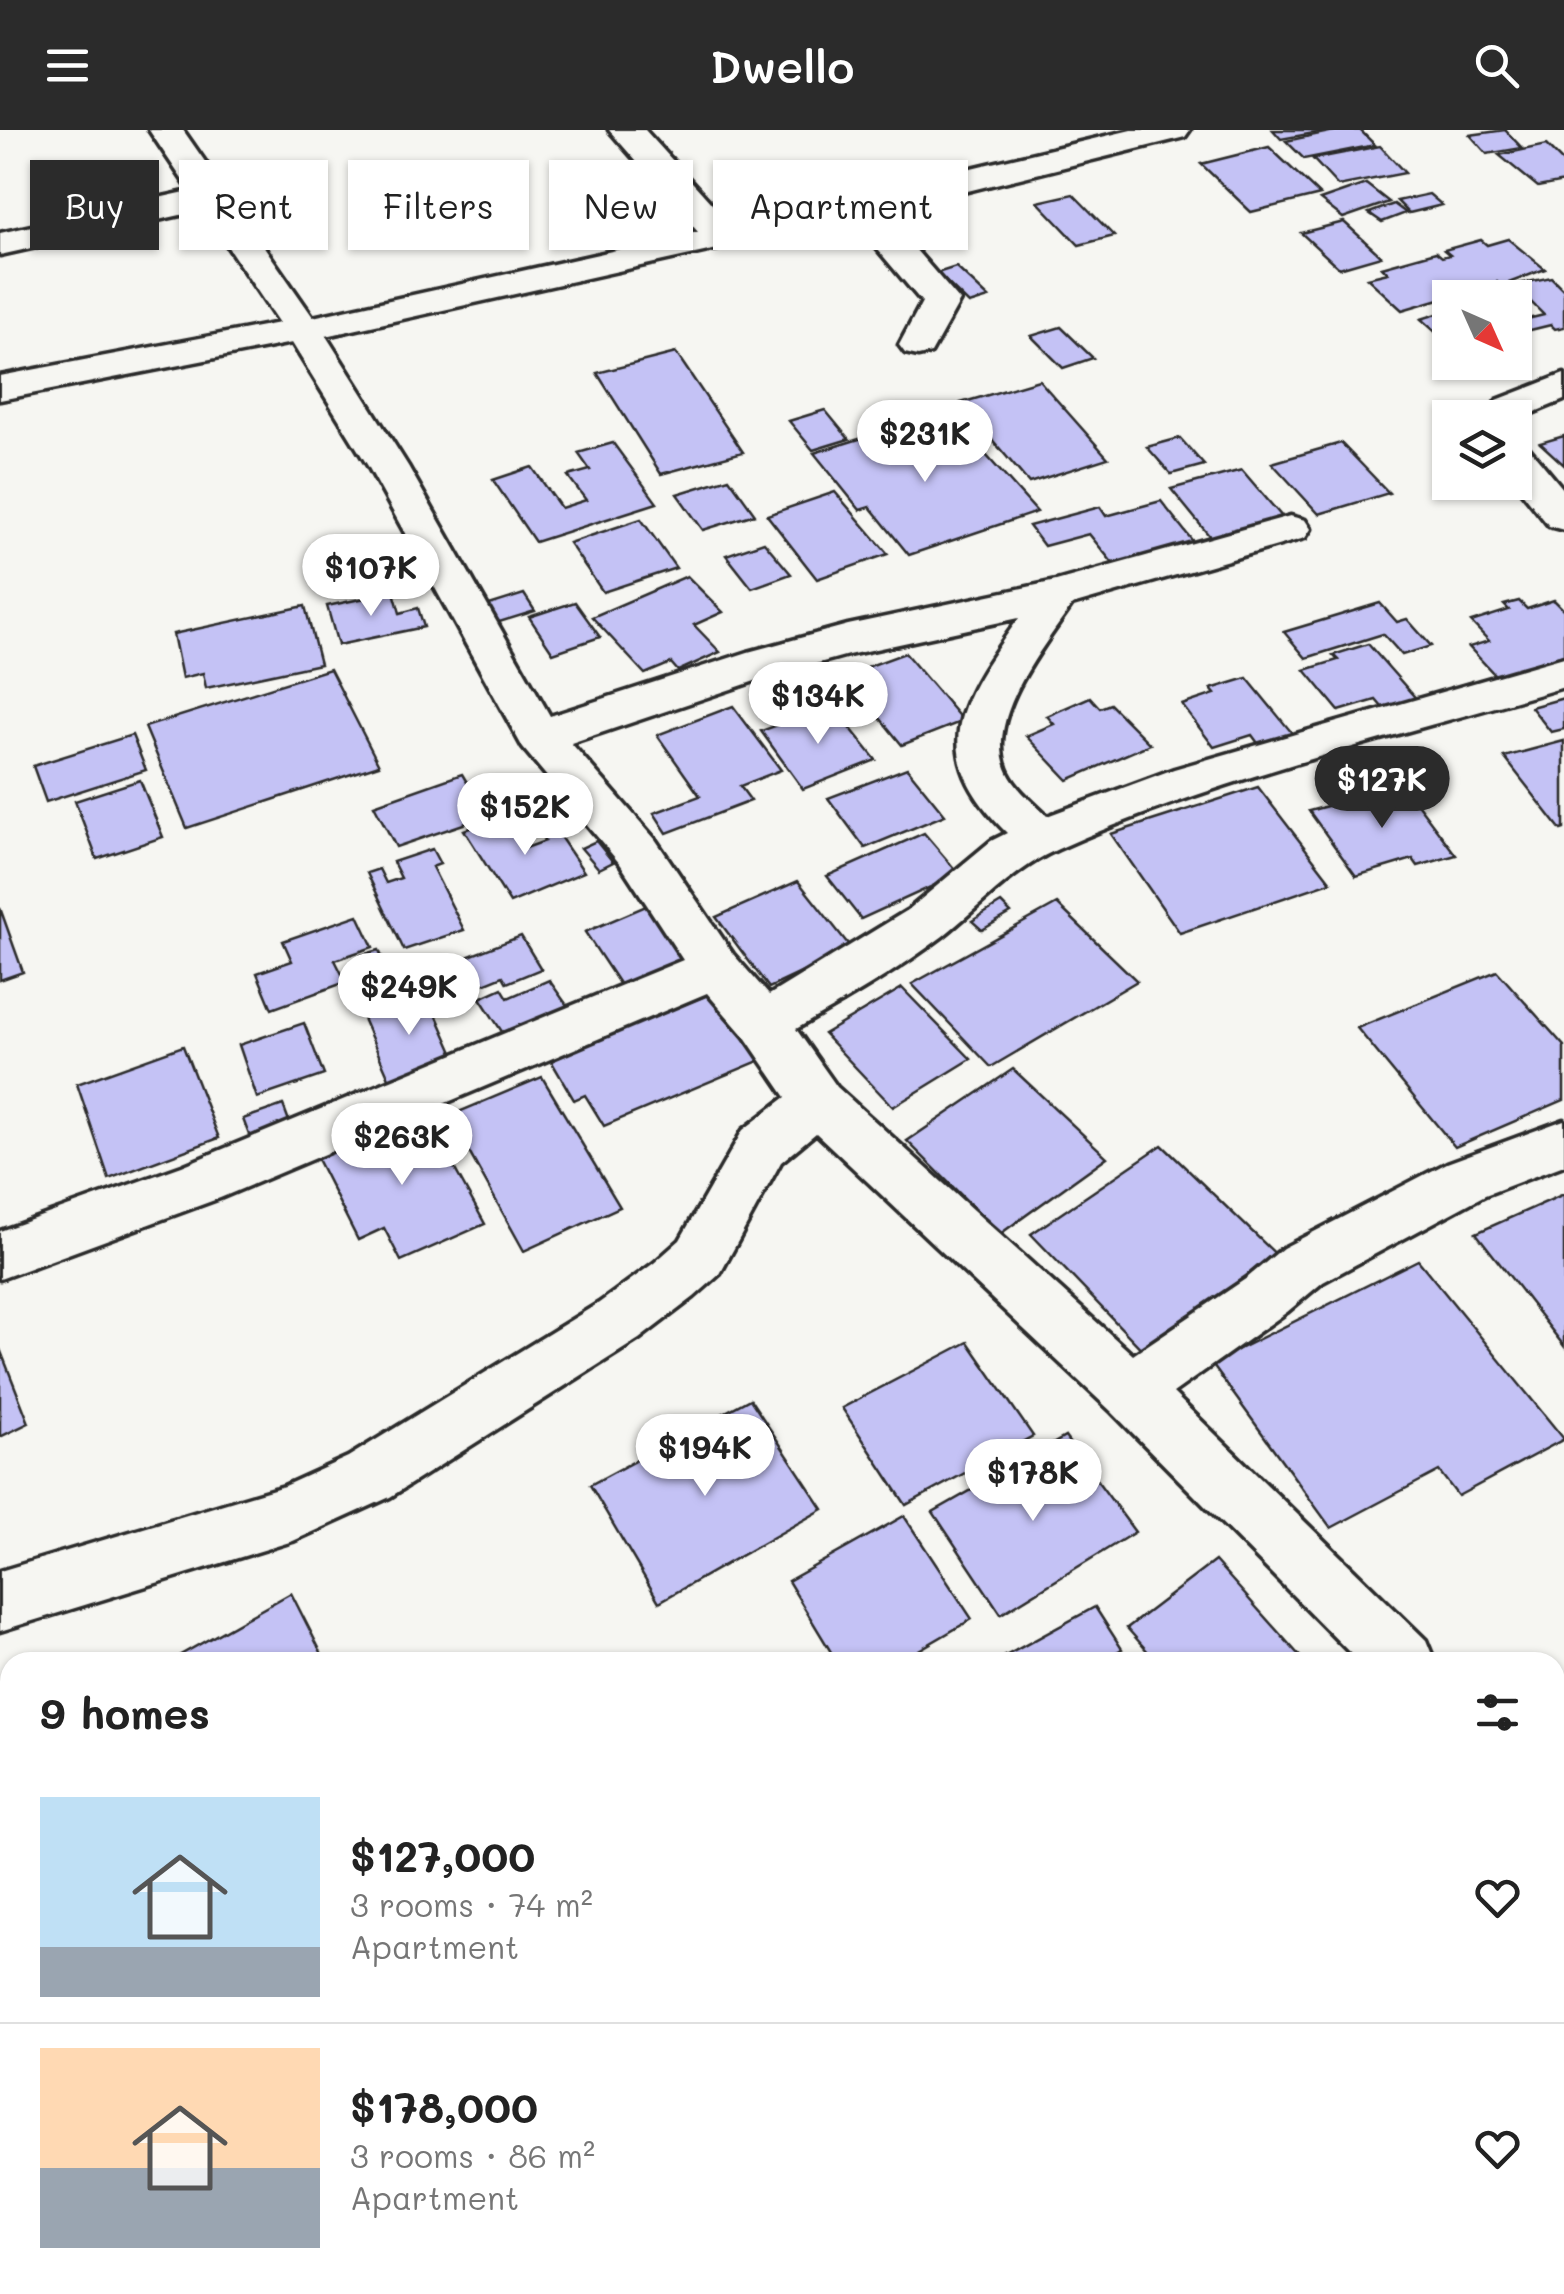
<!DOCTYPE html>
<html lang="en">
<head>
<meta charset="utf-8">
<style>
	body { margin:0; font-family:Mali,sans-serif; background:#f2f2f2; color:#222; height:100vh; display:flex; flex-direction:column; font-size:38px; white-space:nowrap }
	* { box-sizing:border-box; margin:0 }
	p { font-size:32px; color:#767676 }
	.icon { flex:none; width:55px; height:55px; fill:none; stroke:currentColor; stroke-width:2; stroke-linecap:round; stroke-linejoin:round }
	.map { position:relative; flex:1; overflow:hidden }
	.sheet { position:absolute; left:0px; top:1522px; width:1565px; height:642px; display:flex; flex-direction:column; background:#fff; border-radius:30px 30px 0 0; box-shadow:0 2px 8px #0004 }
	.sheet>* { flex:none }
	.guide { position:absolute; left:30px; top:30px; width:1000px; height:90px; display:flex; gap:20px }
	.needle { width:65px; rotate:135deg }
	.controls { position:absolute; left:1432px; top:150px; display:grid; gap:20px }
	.controls a { display:grid; place-items:center; width:100px; height:100px; border-radius:0px; background:#fff; box-shadow:0 2px 8px #0004; font-size:50px }
	.price { position:absolute; translate:-50% -85px; padding:0 22px; border-radius:35px; background:#fff; color:#222; font-size:32px; line-height:65px; filter:drop-shadow(0 2px 5px #0008) }
	.price::after { content:''; position:absolute; left:50%; top:60px; width:30px; height:22px; margin-left:-15px; background:inherit; clip-path:polygon(0 0,100% 0,50% 100%) }
	.price.on { background:#2b2b2b; color:#fff }
	ul { padding:0; list-style:none }
	li { display:flex; align-items:center; gap:30px; height:250px; padding:0 40px }
	li+li { border-top:2px solid #e0e0e0 }
	li span { display:grid; place-items:center; flex:none; width:280px; height:200px; border-radius:0px; color:#555 }
	li>.icon { margin-inline-start:auto }
	span .icon { width:120px; height:120px; fill:#fffc; stroke-width:1 }
	li b { font-size:42px }
	h2 { display:flex; justify-content:space-between; align-items:center; height:120px; padding:0 40px; font-size:42px }
	.pill { padding:0 35px; border-radius:0px; background:#fff; box-shadow:0 2px 8px #0004; font-size:35px; line-height:90px }
	.pill.on { background:#2b2b2b; color:#fff }
	header { display:flex; justify-content:space-between; align-items:center; height:130px; padding:0 40px; background:#2b2b2b; color:#fff; font-size:45px; font-weight:600 }
	.map>svg:first-child { display:block }
	.building { fill:#c4c2f5; stroke:#2b2b2b; stroke-width:2.5 }
	.lines { fill:none; stroke-linecap:round; stroke-linejoin:round }
	.street-casing { stroke:#2b2b2b; stroke-width:7 }
	.street { fill:#f6f6f2; fill-rule:evenodd }
</style>
</head>
<body>
<header><svg class="icon" aria-label="menu" viewBox="0 0 24 24"><path d="M4 6h16M4 12h16M4 18h16"/></svg>Dwello<svg class="icon" aria-label="search" viewBox="0 0 24 24"><circle cx="10" cy="10" r="6"/><path d="M15 15l6 6"/></svg></header>
<div class="map">
<svg width="1564" height="2164" viewBox="0 0 1564 2164">
	<rect width="100%" height="100%" fill="#f6f6f2"/>
	<filter id="ink" filterUnits="userSpaceOnUse"><feTurbulence type="fractalNoise" baseFrequency=".01" numOctaves="2"/><feDisplacementMap in="SourceGraphic" scale="20" xChannelSelector="R" yChannelSelector="G"/><feConvolveMatrix kernelMatrix="1 2 1 2 8 2 1 2 1" color-interpolation-filters="sRGB"/></filter>
	<g filter="url(#ink)">
		<!-- building -->
		<g class="building">
			<polygon points="1273,0 1331,0 1281,9"/>
			<polygon points="1339,0 1360,0 1375,15 1304,29 1286,11"/>
			<polygon points="1505,0 1522,18 1487,24 1470,5"/>
			<polygon points="1546,15 1564,33 1564,52 1538,57 1499,25"/>
			<polygon points="1380,16 1405,43 1338,56 1313,29"/>
			<polygon points="1269,17 1320,65 1251,82 1201,34"/>
			<polygon points="1366,54 1389,72 1343,88 1320,70"/>
			<polygon points="1073,64 1114,106 1079,115 1038,72"/>
			<polygon points="1429,64 1442,75 1409,83 1397,71"/>
			<polygon points="1394,74 1406,83 1382,92 1369,83"/>
			<polygon points="1344,92 1381,126 1339,138 1301,103"/>
			<polygon points="1508,109 1545,139 1501,156 1497,152 1402,180 1367,148 1388,143 1382,137 1436,122 1442,127 1450,125 1444,120 1481,110 1487,115"/>
			<polygon points="956,137 989,168 969,174 937,143"/>
			<polygon points="1551,147 1564,160 1564,197 1555,199 1551,195 1522,202 1515,192 1544,185 1530,171 1515,174 1515,168 1487,168 1482,162"/>
			<polygon points="1450,180 1450,215 1421,189"/>
			<polygon points="1061,197 1093,228 1063,238 1031,206"/>
			<polygon points="676,223 743,322 661,344 597,243"/>
			<polygon points="1039,250 1108,328 1029,353 961,273"/>
			<polygon points="825,280 849,309 813,320 789,291"/>
			<polygon points="911,293 923,307 960,296 1037,382 909,425 870,377 860,380 814,323"/>
			<polygon points="1564,306 1564,335 1540,313"/>
			<polygon points="1180,308 1204,335 1171,344 1147,317"/>
			<polygon points="613,313 657,373 535,412 493,350 532,337 561,378 586,370 568,346 590,340 578,323"/>
			<polygon points="1341,313 1389,363 1319,384 1272,333"/>
			<polygon points="1242,340 1289,395 1216,414 1171,359"/>
			<polygon points="729,348 755,384 703,400 677,364"/>
			<polygon points="835,362 888,424 817,449 767,385"/>
			<polygon points="1161,371 1195,414 1115,436 1089,404 1044,416 1029,396 1100,377 1106,386"/>
			<polygon points="641,389 676,438 603,462 569,413"/>
			<polygon points="764,412 791,444 752,458 726,425"/>
			<polygon points="687,446 723,482 694,495 720,522 678,541 671,533 645,544 592,487"/>
			<polygon points="394,462 400,483 418,478 424,497 338,515 327,476"/>
			<polygon points="524,464 535,481 496,493 486,476"/>
			<polygon points="1554,470 1564,480 1564,525 1496,546 1469,517 1489,511 1471,492 1509,480 1504,475 1519,471 1527,479"/>
			<polygon points="575,472 600,507 553,523 529,487"/>
			<polygon points="1380,473 1397,492 1407,489 1431,516 1402,525 1383,504 1306,528 1284,502"/>
			<polygon points="305,476 320,534 206,558 203,543 182,548 173,504"/>
			<polygon points="1368,514 1420,573 1388,584 1376,570 1339,581 1305,540 1338,530 1333,525"/>
			<polygon points="905,523 963,591 902,615 845,545"/>
			<polygon points="330,539 379,635 187,698 145,597"/>
			<polygon points="1247,548 1297,609 1263,620 1252,605 1214,617 1182,575 1215,564 1211,559"/>
			<polygon points="1090,567 1100,578 1110,574 1150,614 1068,650 1026,606 1054,594 1047,586"/>
			<polygon points="1564,568 1564,599 1551,602 1531,577"/>
			<polygon points="832,575 876,630 803,659 761,601"/>
			<polygon points="733,576 781,640 740,656 751,671 667,703 654,683 700,666 657,605"/>
			<polygon points="132,605 146,640 46,672 33,636"/>
			<polygon points="1564,611 1564,699 1561,700 1504,627"/>
			<polygon points="907,638 945,685 865,718 828,668"/>
			<polygon points="462,644 487,686 396,717 374,675"/>
			<polygon points="140,650 163,707 97,729 75,671"/>
			<polygon points="1403,655 1456,725 1418,736 1413,729 1356,746 1309,681"/>
			<polygon points="1258,657 1331,752 1180,803 1111,704"/>
			<polygon points="540,677 584,742 510,773 464,700 484,693 492,704 508,698 523,719 545,711 527,683"/>
			<polygon points="924,703 959,744 861,789 827,746"/>
			<polygon points="596,711 613,732 599,739 581,718"/>
			<polygon points="432,719 440,734 432,737 464,800 404,820 367,743 379,739 386,753 401,748 393,732"/>
			<polygon points="798,751 852,819 769,858 716,787"/>
			<polygon points="660,770 698,825 622,858 585,802"/>
			<polygon points="1001,773 1011,783 982,800 972,791"/>
			<polygon points="1057,774 1137,851 991,937 912,854"/>
			<polygon points="0,778 23,842 0,850"/>
			<polygon points="358,785 373,817 335,830 346,852 272,879 257,843 292,831 283,811"/>
			<polygon points="521,806 541,839 507,853 503,846 469,860 454,832"/>
			<polygon points="379,820 387,839 370,845 361,825"/>
			<polygon points="1497,841 1564,916 1564,970 1455,1017 1357,898"/>
			<polygon points="549,850 574,885 510,914 480,868 502,858 508,868"/>
			<polygon points="423,855 460,938 395,962 358,877"/>
			<polygon points="902,858 971,929 893,977 824,904"/>
			<polygon points="722,859 766,928 604,996 585,965 574,970 550,929"/>
			<polygon points="304,893 324,945 257,968 239,915"/>
			<polygon points="183,916 219,1008 109,1049 77,954"/>
			<polygon points="1013,939 1107,1027 1000,1104 907,1011"/>
			<polygon points="542,947 620,1077 524,1121 449,986"/>
			<polygon points="283,975 295,1007 255,1021 243,989"/>
			<polygon points="424,983 485,1094 401,1131 384,1098 358,1110 317,1029"/>
			<polygon points="1162,1015 1287,1135 1154,1232 1031,1104"/>
			<polygon points="1564,1064 1564,1216 1476,1103"/>
			<polygon points="1418,1130 1564,1309 1458,1366 1439,1341 1331,1398 1211,1233"/>
			<polygon points="968,1212 1033,1306 906,1375 842,1278"/>
			<polygon points="0,1219 29,1293 0,1307"/>
			<polygon points="750,1269 823,1379 659,1472 590,1355"/>
			<polygon points="1065,1307 1135,1402 1001,1484 933,1382"/>
			<polygon points="904,1386 972,1489 898,1532 837,1532 788,1451"/>
			<polygon points="1215,1431 1305,1532 1157,1532 1127,1498"/>
			<polygon points="291,1463 326,1532 168,1532"/>
			<polygon points="1095,1477 1122,1519 1098,1532 1002,1532 1000,1529"/>
			<polygon points="0,1695 10,1723 10,1841 0,1847"/>
			<polygon points="1555,1910 1564,1922 1564,1941 1555,1948"/>
			<polygon points="11,2155 213,2155 217,2164 0,2164"/>
			<polygon points="384,2155 543,2155 530,2164 388,2164"/>
			<polygon points="662,2155 909,2155 897,2164 650,2164"/>
		</g>
		<g class="lines">
			<defs>
				<g id="street">
					<path d="M149,0h34l130,187 385,-85 -89,-102h36l86,95 400,-95h59l-5,7 -302,75 77,89 -29,52 -13,3 -13,-3 -6,-8 23,-43 -70,-83 -526,117 82,130 142,250 198,-64 100,-27 208,-44 234,-65 15,4 6,9 -6,9 -233,67c-27,40 -86,111 -66,163 7,19 27,34 41,48l127,-47 390,-112v30c-169,50 -345,90 -506,162 -45,20 -77,57 -115,87 -46,35 -97,64 -147,93l41,58 296,268 114,-77 36,-30 164,-85 117,-43v45l-79,30 -162,87 -36,30 -114,81 253,247 9,22h-76l-247,-250 -296,-279 -35,29 -61,112 -26,23 -55,42 -249,158 -97,44 -293,90v-60l284,-85 64,-29 251,-154 55,-40 26,-23 63,-110 43,-33 -41,-60 -38,-44 -487,205 -220,81v-48l182,-65 501,-206 -62,-95 -98,-117 -155,-282 -76,-123 -292,57v-24l279,-53 -76,-113 -203,45v-22l190,-42zM1019,488c-59,82 -95,133 -12,215l-16,8 -83,69 -139,85 -36,-41 -78,-115 -84,-96 190,-64 87,-24z"/>
					<polygon points="1564,244 1564,270 1525,286 1517,297 1515,288 1484,288 1497,270"/>
					<polygon points="1515,314 1529,318 1564,360 1564,400 1549,396 1514,352"/>
					<polygon points="1555,1651 1564,1654 1564,1726 1555,1723"/>
					<polygon points="1564,1970 1564,2047 1555,2051 1555,1973"/>
					<polygon points="10,2029 10,2105 0,2109 0,2033"/>
					<polygon points="273,2155 349,2155 353,2164 277,2164"/>
					<polygon points="1360,2155 1441,2155 1437,2164 1356,2164"/>
				</g>
			</defs>
			<!-- street casing -->
			<use href="#street" class="street-casing"/>
			<!-- street -->
			<use href="#street" class="street"/>
		</g>
	</g>
</svg>
<div class="controls">
<a><svg class="needle" viewBox="-14 -14 28 28"><path d="M0-13l5 13h-10z" fill="#e53935"/><path d="M0 13l5-13h-10z" fill="#767676"/></svg></a>
<a><svg class="icon" aria-label="layers" viewBox="0 0 24 24"><path d="M12 4l9 5-9 5-9-5zM3 14l9 5 9-5"/></svg></a>
</div>
<b class="price" style="left:925px;top:355px">$231K</b>
<b class="price" style="left:371px;top:489px">$107K</b>
<b class="price" style="left:818px;top:617px">$134K</b>
<b class="price on" style="left:1382px;top:701px">$127K</b>
<b class="price" style="left:525px;top:728px">$152K</b>
<b class="price" style="left:409px;top:908px">$249K</b>
<b class="price" style="left:402px;top:1058px">$263K</b>
<b class="price" style="left:705px;top:1369px">$194K</b>
<b class="price" style="left:1033px;top:1394px">$178K</b>
<div class="guide">
<a class="pill on">Buy</a>
<a class="pill">Rent</a>
<a class="pill">Filters</a>
<a class="pill">New</a>
<a class="pill">Apartment</a>
</div>
<section class="sheet">
<h2>9 homes<svg class="icon" aria-label="filters" viewBox="0 0 24 24"><path d="M4 7h16M4 17h16"/><circle cx="9" cy="7" r="2"/><circle cx="15" cy="17" r="2"/></svg></h2>
<ul>
<li><span style="background:linear-gradient(#bfe0f5 75%,#9aa5b1 0)"><svg class="icon" aria-label="home" viewBox="0 0 24 24"><path d="M3 11l9-7 9 7M6 9v11h12V9"/></svg></span><div><b>$127,000</b><p>3 rooms · 74 m²</p><p>Apartment</p></div><svg class="icon" aria-label="heart" viewBox="0 0 24 24"><path d="M12 20l-8-8c-3-5 5-10 8-4 3-6 11-1 8 4z"/></svg></li>
<li><span style="background:linear-gradient(#ffd9b3 60%,#9aa5b1 0)"><svg class="icon" aria-label="home" viewBox="0 0 24 24"><path d="M3 11l9-7 9 7M6 9v11h12V9"/></svg></span><div><b>$178,000</b><p>3 rooms · 86 m²</p><p>Apartment</p></div><svg class="icon" aria-label="heart" viewBox="0 0 24 24"><path d="M12 20l-8-8c-3-5 5-10 8-4 3-6 11-1 8 4z"/></svg></li>
</ul>
</section>
</div>
</body>
</html>
